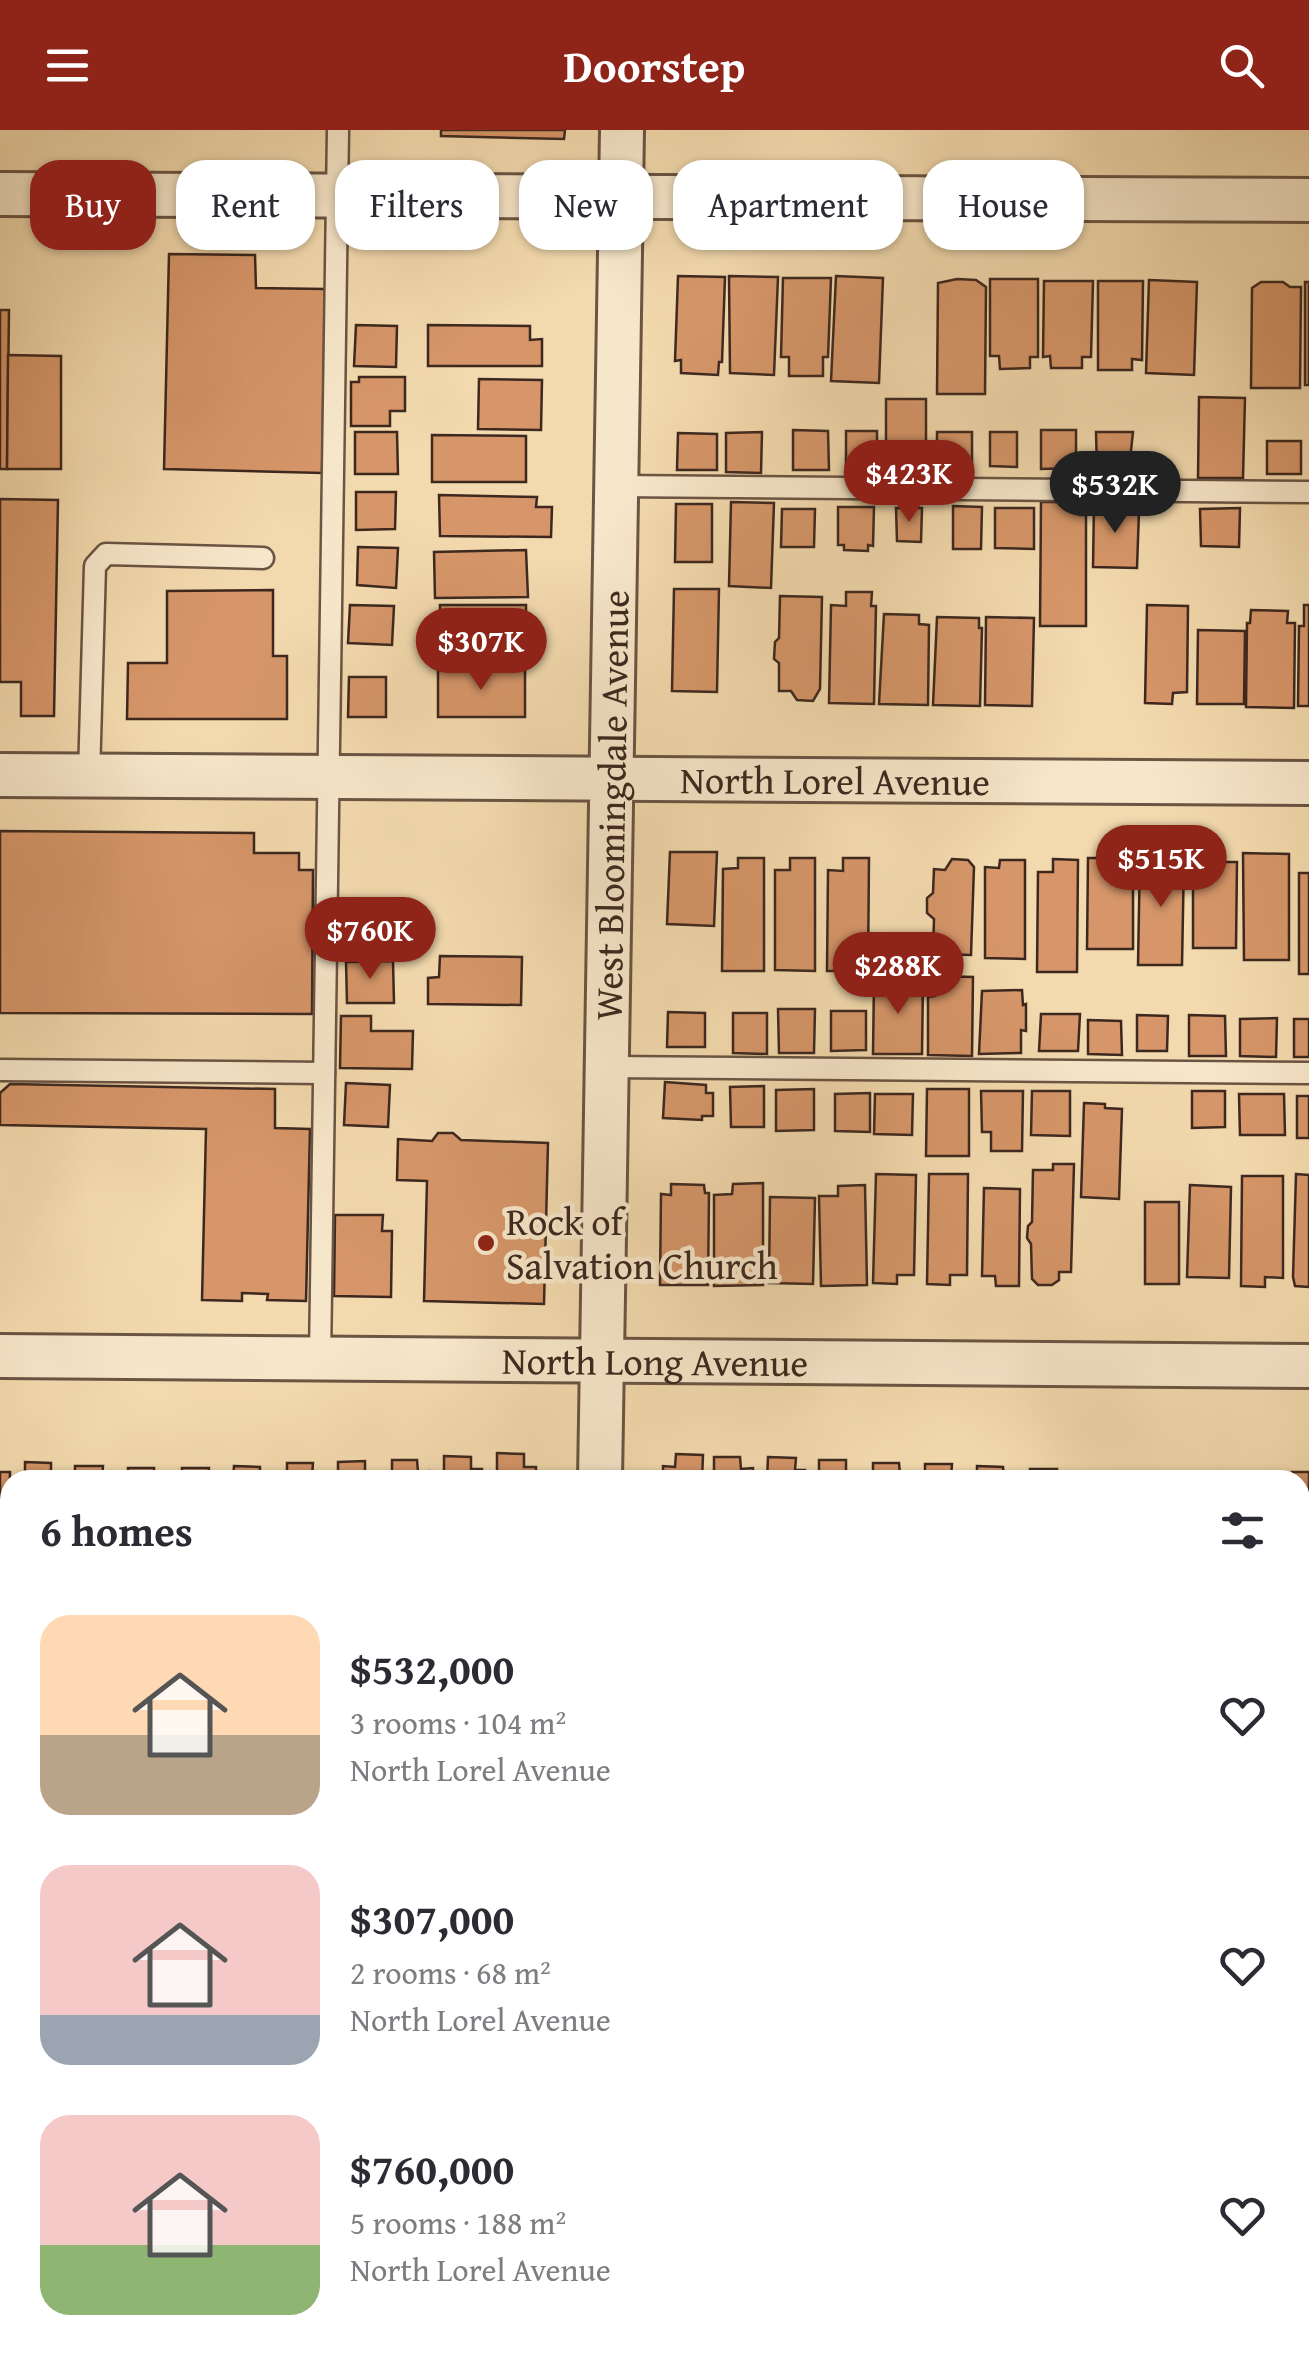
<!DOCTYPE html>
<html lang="en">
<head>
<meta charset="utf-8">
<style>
	body { margin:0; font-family:"Gentium Book Plus",serif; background:#f7f7f7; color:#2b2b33; height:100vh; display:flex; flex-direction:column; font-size:38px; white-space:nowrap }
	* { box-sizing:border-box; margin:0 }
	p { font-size:32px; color:#7c7c81 }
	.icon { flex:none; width:55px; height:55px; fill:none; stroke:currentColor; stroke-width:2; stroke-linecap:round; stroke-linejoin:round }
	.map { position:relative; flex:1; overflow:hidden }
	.panel { position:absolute; left:0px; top:1340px; width:1310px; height:890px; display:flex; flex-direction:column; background:#fff; border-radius:30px 30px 0 0; box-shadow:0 2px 8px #0004 }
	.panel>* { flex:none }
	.banner { position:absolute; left:30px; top:30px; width:1250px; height:90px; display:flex; gap:20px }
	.price { position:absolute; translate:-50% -85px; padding:0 22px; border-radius:35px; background:#8f2418; color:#fff; font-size:32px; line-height:65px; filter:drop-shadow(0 2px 5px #0008) }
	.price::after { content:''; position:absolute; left:50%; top:60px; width:30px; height:22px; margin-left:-15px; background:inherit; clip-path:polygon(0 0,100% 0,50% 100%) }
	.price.active { background:#222; color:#fff }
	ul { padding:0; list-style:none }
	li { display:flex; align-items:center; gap:30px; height:250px; padding:0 40px }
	li span { display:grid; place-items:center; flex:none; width:280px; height:200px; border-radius:30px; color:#555 }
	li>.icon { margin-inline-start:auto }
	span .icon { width:120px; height:120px; fill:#fffc; stroke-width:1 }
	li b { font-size:42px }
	h2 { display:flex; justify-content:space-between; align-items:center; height:120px; padding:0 40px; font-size:42px }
	.tag { padding:0 35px; border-radius:30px; background:#fff; box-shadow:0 2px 8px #0004; font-size:35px; line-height:90px }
	.tag.active { background:#8f2418; color:#fff }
	header { display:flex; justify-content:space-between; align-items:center; height:130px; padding:0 40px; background:#8f2418; color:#fff; font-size:45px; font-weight:800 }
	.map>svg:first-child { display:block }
	.building { fill:#d69669; stroke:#3d281f; stroke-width:2.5 }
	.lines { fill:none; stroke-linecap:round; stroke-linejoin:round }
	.service-casing { stroke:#6a5443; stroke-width:25 }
	.minor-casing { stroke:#6a5443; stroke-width:48 }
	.service { stroke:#f7e7ca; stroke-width:20 }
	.minor { stroke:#f7e7ca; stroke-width:42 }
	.poi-dot { fill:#8f2418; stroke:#f7e7ca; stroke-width:4 }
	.labels { text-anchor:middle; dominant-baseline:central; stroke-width:9; stroke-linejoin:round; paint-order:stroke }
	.street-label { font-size:38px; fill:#3d281f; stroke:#f7e7ca }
	.poi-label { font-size:38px; fill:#3d281f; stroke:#f7e7ca; text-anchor:start }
</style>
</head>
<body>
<header><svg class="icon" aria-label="menu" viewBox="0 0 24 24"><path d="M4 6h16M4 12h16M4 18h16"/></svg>Doorstep<svg class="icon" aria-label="search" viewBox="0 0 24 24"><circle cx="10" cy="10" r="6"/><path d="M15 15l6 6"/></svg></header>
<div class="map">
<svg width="1309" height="2230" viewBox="0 0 1309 2230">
	<rect width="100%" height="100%" fill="#f3daae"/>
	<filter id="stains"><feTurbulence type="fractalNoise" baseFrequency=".002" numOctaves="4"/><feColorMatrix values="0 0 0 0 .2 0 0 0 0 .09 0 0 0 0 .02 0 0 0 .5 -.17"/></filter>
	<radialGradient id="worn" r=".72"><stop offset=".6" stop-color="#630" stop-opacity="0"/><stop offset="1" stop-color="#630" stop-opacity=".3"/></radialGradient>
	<!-- building -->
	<g class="building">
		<polygon points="441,0 565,0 564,9 441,6"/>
		<polygon points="169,124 255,125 256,158 325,159 322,343 164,339"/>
		<polygon points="678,146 725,147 722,232 719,232 718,245 681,243 681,230 675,231"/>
		<polygon points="729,146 778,147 774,245 730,243"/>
		<polygon points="836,146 883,148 879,253 831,251"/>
		<polygon points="783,148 831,148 828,227 823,227 823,246 789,246 789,227 781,227"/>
		<polygon points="957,149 976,150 986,157 985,264 937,264 938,153"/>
		<polygon points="990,149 1038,149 1038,227 1030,227 1030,238 1000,239 999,226 990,226"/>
		<polygon points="1149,150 1197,152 1194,245 1146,243"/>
		<polygon points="1044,151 1093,151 1091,227 1082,227 1082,238 1051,238 1050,226 1043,227"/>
		<polygon points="1098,151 1143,151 1142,230 1132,229 1132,240 1098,240"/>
		<polygon points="1261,152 1283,152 1290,157 1301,157 1300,258 1251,258 1252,158"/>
		<rect x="1305" y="152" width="4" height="103"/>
		<polygon points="0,180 9,180 7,339 0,339"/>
		<polygon points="356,195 397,196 396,237 354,236"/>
		<polygon points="428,195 530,196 530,210 542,209 542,236 428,236"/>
		<polygon points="8,225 61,226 61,339 7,339"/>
		<polygon points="359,247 405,247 405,281 390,281 390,296 351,296 351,252 359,252"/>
		<polygon points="479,249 542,250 541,300 478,299"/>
		<polygon points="1199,267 1245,268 1243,348 1198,348"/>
		<polygon points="886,269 926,269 926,342 886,343"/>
		<polygon points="793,300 828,301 829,340 793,340"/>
		<polygon points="1041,300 1076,300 1076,338 1041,339"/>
		<rect x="846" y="301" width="31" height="36"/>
		<polygon points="355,302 397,302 398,344 355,344"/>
		<polygon points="762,302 761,343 726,342 726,303"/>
		<polygon points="937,302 972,302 972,340 937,339"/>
		<polygon points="990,302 1017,302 1017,337 990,336"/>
		<polygon points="1096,302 1133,302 1129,339 1097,340"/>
		<polygon points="678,303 717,304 717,340 677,340"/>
		<polygon points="432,305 526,306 526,352 432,352"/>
		<rect x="1267" y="311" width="34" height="33"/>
		<polygon points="356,362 396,362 395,399 356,400"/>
		<polygon points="439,365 537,367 536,377 552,377 551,407 440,406"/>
		<polygon points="0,369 58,370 54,586 21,586 21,552 0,552"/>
		<polygon points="731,372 774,373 771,458 729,456"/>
		<polygon points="1041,372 1068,372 1080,385 1086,385 1086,496 1040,496"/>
		<polygon points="1094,373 1124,373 1125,382 1139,381 1137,438 1093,437"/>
		<polygon points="676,374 712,374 712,432 675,432"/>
		<polygon points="953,376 982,377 981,419 953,419"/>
		<polygon points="838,377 874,377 873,416 868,415 868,421 844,420 844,415 838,415"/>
		<polygon points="896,378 922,378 921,412 897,411"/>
		<polygon points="995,378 1034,378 1034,419 995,418"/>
		<polygon points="1240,378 1239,417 1201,416 1200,379"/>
		<polygon points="782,379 815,379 814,417 781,417"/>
		<polygon points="358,417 398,418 396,458 357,455"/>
		<polygon points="526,420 528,467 435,468 434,422"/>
		<polygon points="674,459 719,459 717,562 672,561"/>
		<polygon points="273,460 273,526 287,526 287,589 127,589 128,533 167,533 167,461"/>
		<polygon points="846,462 872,462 871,476 876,476 874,574 829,573 831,475 846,476"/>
		<polygon points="780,466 822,467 820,559 813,571 797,570 791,561 779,561 779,533 774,529 775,512 779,508"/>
		<polygon points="350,475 394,476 392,515 348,513"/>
		<polygon points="440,475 526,475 526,523 440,522"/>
		<polygon points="1147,475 1188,476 1187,562 1173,563 1172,574 1145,573"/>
		<polygon points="1304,475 1309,475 1309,576 1298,576 1299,496 1304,496"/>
		<polygon points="1251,480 1288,481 1287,493 1295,493 1294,578 1246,577 1247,493 1250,493"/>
		<polygon points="884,484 919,485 919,494 929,495 928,575 879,574"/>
		<polygon points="937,487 979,488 979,498 982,498 980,576 933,575"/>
		<polygon points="986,487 1034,488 1032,576 985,575"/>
		<polygon points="1198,500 1245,501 1244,574 1197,574"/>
		<polygon points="438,539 525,540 525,587 438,587"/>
		<polygon points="349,547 386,547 386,587 348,587"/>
		<polygon points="0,701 254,703 254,723 299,723 299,740 313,740 312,884 0,883"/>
		<polygon points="670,722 717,722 714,796 667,794"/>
		<polygon points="1140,723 1172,723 1172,730 1184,729 1182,835 1138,835"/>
		<polygon points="1243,723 1289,724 1289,830 1244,830"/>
		<polygon points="738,728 764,728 764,841 722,841 723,739 738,738"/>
		<polygon points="790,728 815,728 815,841 775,840 775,740 790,740"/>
		<polygon points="843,728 869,728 868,841 827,841 828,740 843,741"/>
		<polygon points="1088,728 1133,728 1133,819 1087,819"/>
		<polygon points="952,729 968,730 974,737 971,825 933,824 934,789 927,783 927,768 933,763 934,739 945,740"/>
		<polygon points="1053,729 1078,730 1077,842 1037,842 1038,742 1053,742"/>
		<polygon points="1000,730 1025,730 1025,829 985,828 985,737 999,738"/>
		<polygon points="1193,732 1237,732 1236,818 1193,818"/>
		<rect x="1299" y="743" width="10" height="101"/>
		<polygon points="440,826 522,827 521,875 428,874 428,848 439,847"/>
		<polygon points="393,831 394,873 347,873 346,832"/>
		<polygon points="936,846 973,847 972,926 928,925 928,867 935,866"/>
		<polygon points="874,851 923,851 922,924 873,924"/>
		<polygon points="1022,860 1023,875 1026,874 1026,901 1021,900 1021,923 979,924 982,861"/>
		<polygon points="778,879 815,879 814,923 779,923"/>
		<polygon points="831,881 866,881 866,920 831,921"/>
		<polygon points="668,882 705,883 705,917 667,917"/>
		<polygon points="733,883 767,883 767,924 733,923"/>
		<polygon points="1041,884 1080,884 1078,921 1039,921"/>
		<polygon points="1137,885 1168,886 1167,921 1137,921"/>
		<polygon points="1189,885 1225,886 1226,926 1189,926"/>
		<polygon points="341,886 371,886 371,901 413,901 412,939 340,938"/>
		<polygon points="1277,888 1276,927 1240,926 1240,889"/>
		<rect x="1294" y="889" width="15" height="38"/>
		<polygon points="1088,890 1121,891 1122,925 1088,924"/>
		<polygon points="665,952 706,955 706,963 713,963 713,986 702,986 702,990 663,988"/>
		<polygon points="346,953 390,955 388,997 344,995"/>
		<polygon points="10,954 275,959 275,998 310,999 306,1171 267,1170 268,1164 242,1163 242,1171 202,1170 206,999 0,995 0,963"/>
		<polygon points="764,956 764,997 731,997 730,957"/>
		<polygon points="814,959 814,1000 776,1001 776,960"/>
		<polygon points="927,959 969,959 969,1026 926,1026"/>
		<polygon points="981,961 1023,961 1022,1021 991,1021 991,1002 982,1002"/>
		<polygon points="1032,961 1070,961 1070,1006 1031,1005"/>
		<polygon points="1192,961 1225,961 1225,997 1192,998"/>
		<polygon points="870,963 870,1002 835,1001 835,964"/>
		<polygon points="875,964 913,964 912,1005 874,1004"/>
		<polygon points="1239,964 1284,964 1285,1005 1240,1005"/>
		<rect x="1297" y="966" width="12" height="42"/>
		<polygon points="1084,973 1105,974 1105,978 1122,979 1119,1069 1081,1067"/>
		<polygon points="438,1003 453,1003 461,1010 548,1013 544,1174 424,1171 427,1051 397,1050 398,1009 432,1011"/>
		<polygon points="1053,1034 1074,1034 1071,1142 1059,1142 1059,1150 1052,1155 1038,1155 1032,1149 1031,1114 1027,1108 1028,1096 1032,1092 1033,1040 1053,1040"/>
		<polygon points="876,1044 916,1045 914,1145 897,1145 897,1154 873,1153"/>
		<polygon points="929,1044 968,1044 967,1145 950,1145 950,1155 927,1154"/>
		<polygon points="1296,1044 1309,1045 1309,1157 1295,1156 1293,1147"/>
		<polygon points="1242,1046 1283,1046 1283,1148 1265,1147 1265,1157 1241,1156"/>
		<polygon points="763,1053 763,1155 714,1156 714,1065 732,1064 733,1054"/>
		<polygon points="671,1054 704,1055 705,1063 709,1063 708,1155 660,1155 661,1064 671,1065"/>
		<polygon points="865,1055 867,1155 821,1156 819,1066 838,1066 838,1056"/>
		<polygon points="1190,1055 1231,1057 1229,1148 1187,1147"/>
		<polygon points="984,1058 1020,1059 1019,1156 996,1156 995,1146 982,1146"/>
		<polygon points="770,1067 815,1068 813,1154 769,1153"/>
		<rect x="1145" y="1072" width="34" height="82"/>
		<polygon points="335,1085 383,1085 382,1101 392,1101 391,1167 334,1166"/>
		<polygon points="497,1323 524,1324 524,1337 536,1337 536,1350 497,1350"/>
		<polygon points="676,1324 703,1325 702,1350 663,1350 663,1336 675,1337"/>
		<polygon points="444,1326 471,1327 471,1339 482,1339 481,1350 444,1350"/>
		<polygon points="714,1327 740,1327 741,1339 753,1338 753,1350 714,1350"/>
		<polygon points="768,1327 796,1328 795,1340 805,1340 805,1350 767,1350"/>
		<polygon points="392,1330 417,1330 418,1342 429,1341 429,1350 392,1350"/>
		<polygon points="819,1330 846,1330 846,1343 858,1343 858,1350 819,1350"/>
		<polygon points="365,1331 365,1343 377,1344 377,1350 338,1350 338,1332"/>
		<polygon points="25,1332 51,1333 51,1344 63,1345 63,1350 25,1350"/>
		<polygon points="287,1333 313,1333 312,1346 325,1347 325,1350 287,1350"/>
		<polygon points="873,1333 899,1333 900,1344 909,1345 909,1350 873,1350"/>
		<polygon points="925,1334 952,1334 951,1347 962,1347 962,1350 925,1350"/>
		<polygon points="75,1336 103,1336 102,1349 114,1350 75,1350"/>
		<polygon points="234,1336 260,1337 260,1348 271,1350 233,1350"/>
		<polygon points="977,1336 1003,1337 1004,1348 1015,1350 977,1350"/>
		<polygon points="128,1338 154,1338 155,1350 128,1350"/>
		<polygon points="182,1338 209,1338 208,1350 182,1350"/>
		<polygon points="1030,1339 1057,1339 1056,1350 1030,1350"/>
		<polygon points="0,1342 10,1342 9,1432 0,1432"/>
		<polygon points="1292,1342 1309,1342 1309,1442 1300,1442 1300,1350 1292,1350"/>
		<polygon points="1309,1471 1309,1509 1300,1509 1300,1472"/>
		<rect x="0" y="1604" width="5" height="92"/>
		<polygon points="1300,1604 1308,1605 1309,1610 1309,1712 1300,1712"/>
		<polygon points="1300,1923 1308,1923 1309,2025 1300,2025"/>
		<rect x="1300" y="2059" width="9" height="33"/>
		<rect x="1300" y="2127" width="9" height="36"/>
		<polygon points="8,2184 10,2220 46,2220 46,2230 8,2230"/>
		<polygon points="1300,2192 1309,2192 1309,2230 1276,2230 1276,2220 1300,2220"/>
		<rect x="61" y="2220" width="39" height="10"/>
		<polygon points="114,2220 152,2220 152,2230 113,2230"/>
		<polygon points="165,2220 205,2220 204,2230 165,2230"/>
		<rect x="218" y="2220" width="39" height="10"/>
		<polygon points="271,2220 310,2220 309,2230 271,2230"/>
		<polygon points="323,2220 362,2220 362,2230 322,2230"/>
		<polygon points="377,2220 416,2220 416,2230 376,2230"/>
		<rect x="429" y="2220" width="38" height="10"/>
		<rect x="482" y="2220" width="39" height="10"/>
		<rect x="647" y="2220" width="39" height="10"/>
		<rect x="699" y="2220" width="39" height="10"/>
		<rect x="752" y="2220" width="38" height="10"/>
		<rect x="806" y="2220" width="37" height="10"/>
		<polygon points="911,2220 949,2220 948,2230 911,2230"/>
		<rect x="962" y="2220" width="39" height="10"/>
		<rect x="1014" y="2220" width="38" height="10"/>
		<rect x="1066" y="2220" width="39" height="10"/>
		<rect x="1119" y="2220" width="40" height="10"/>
		<polygon points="1173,2220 1210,2220 1210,2230 1172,2230"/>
		<rect x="1224" y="2220" width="38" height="10"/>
	</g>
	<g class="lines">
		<defs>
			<g id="service">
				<polyline points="617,356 1309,362"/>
				<polyline points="89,646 95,436 106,424 263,428"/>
				<polyline points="607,937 1309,943"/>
				<polyline points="0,940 324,943"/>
				<polyline points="320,1228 338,0"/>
				<polyline points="0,1517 10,1517"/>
				<polyline points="1300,1526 1309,1526"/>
				<polyline points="0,2099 10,2099"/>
				<polyline points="1300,2108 1309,2109"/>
			</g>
			<g id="minor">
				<polyline points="0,64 1309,70"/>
				<path id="s1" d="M0,645l1309,8"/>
				<path id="s2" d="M0,1226l1309,10"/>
				<path id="s3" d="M600,1350l22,-1350"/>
				<polyline points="0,1808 10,1808"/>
				<polyline points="1300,1817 1309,1817"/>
				<polyline points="584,2230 584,2220"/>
			</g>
		</defs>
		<!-- service casing -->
		<use href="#service" class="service-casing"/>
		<!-- minor casing -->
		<use href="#minor" class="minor-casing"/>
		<!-- service -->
		<use href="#service" class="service"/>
		<!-- minor -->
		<use href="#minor" class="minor"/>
	</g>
	<!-- markers -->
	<circle class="poi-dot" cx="486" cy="1113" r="10"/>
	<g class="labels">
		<!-- street labels -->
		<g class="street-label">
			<text stroke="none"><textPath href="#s1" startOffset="835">North Lorel Avenue</textPath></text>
			<text stroke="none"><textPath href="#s3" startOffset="675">West Bloomingdale Avenue</textPath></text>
			<text stroke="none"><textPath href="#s2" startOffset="655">North Long Avenue</textPath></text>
		</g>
		<!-- poi labels -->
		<g class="poi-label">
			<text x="506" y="1091">Rock of<tspan x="506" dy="44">Salvation Church</tspan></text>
		</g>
	</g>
	<rect width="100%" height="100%" filter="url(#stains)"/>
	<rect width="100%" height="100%" fill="url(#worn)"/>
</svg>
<b class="price" style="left:909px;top:395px">$423K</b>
<b class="price active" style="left:1115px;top:406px">$532K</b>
<b class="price" style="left:481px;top:563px">$307K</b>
<b class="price" style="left:1161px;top:780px">$515K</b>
<b class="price" style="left:370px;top:852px">$760K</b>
<b class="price" style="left:898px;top:887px">$288K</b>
<div class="banner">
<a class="tag active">Buy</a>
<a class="tag">Rent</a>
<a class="tag">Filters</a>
<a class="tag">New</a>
<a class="tag">Apartment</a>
<a class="tag">House</a>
</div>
<section class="panel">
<h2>6 homes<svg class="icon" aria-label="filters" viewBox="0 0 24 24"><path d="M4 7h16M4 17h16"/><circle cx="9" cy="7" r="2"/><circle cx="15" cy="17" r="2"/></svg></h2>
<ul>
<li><span style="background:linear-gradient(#ffd9b3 60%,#b9a48a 0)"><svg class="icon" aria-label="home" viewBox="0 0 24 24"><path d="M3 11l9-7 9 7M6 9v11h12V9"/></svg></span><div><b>$532,000</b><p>3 rooms · 104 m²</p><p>North Lorel Avenue</p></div><svg class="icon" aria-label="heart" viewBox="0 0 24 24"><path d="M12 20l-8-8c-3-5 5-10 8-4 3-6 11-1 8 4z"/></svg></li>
<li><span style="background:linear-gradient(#f6c9c9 75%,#9aa5b1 0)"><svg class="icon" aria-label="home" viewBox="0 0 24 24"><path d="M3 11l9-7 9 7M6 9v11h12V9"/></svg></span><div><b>$307,000</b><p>2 rooms · 68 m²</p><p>North Lorel Avenue</p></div><svg class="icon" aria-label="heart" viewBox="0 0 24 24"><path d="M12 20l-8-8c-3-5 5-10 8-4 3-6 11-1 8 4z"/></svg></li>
<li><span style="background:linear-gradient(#f6c9c9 65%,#8fb573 0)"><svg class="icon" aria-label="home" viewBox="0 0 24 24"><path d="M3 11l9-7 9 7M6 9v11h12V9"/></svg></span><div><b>$760,000</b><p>5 rooms · 188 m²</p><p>North Lorel Avenue</p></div><svg class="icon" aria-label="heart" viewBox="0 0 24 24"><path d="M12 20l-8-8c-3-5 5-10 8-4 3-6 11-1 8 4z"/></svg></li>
</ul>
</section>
</div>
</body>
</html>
